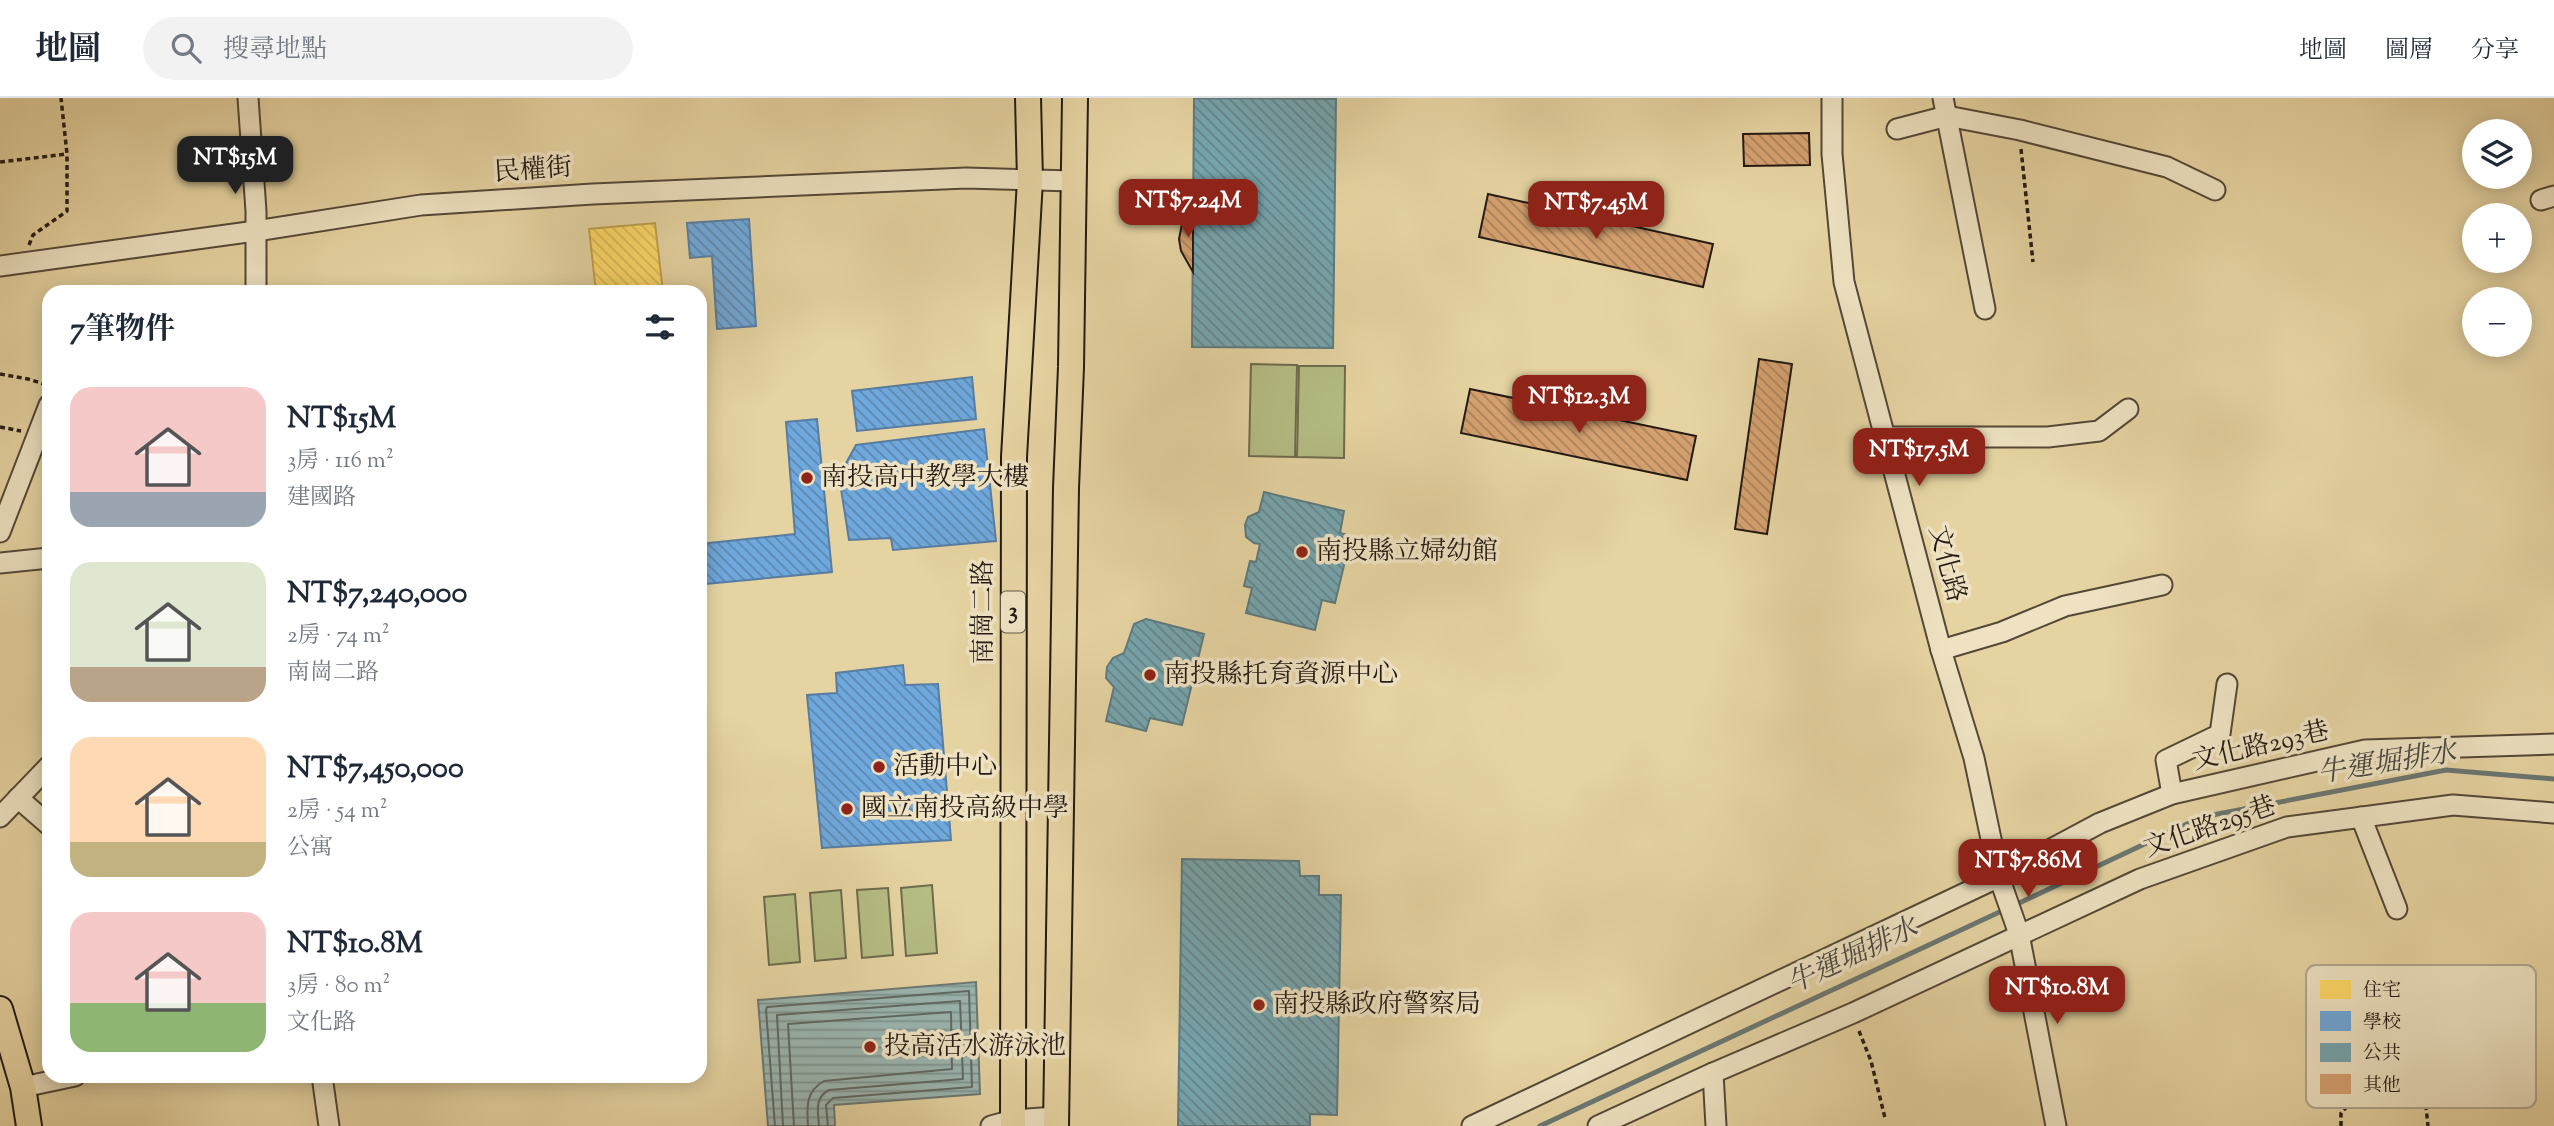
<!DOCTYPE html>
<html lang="zh-TW">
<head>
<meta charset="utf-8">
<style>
	body { margin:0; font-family:"Sorts Mill Goudy","Noto Serif TC",serif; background:#f2f2f3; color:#1f2937; height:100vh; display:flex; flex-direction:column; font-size:26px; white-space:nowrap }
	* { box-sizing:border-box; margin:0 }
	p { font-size:23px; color:#747a83 }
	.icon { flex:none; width:38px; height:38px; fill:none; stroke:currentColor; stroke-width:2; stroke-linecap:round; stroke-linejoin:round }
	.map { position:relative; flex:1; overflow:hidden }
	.drawer { position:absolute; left:42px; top:187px; width:665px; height:798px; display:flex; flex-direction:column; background:#fff; border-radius:21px; box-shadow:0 4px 18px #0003 }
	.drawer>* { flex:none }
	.tools { position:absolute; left:2462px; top:21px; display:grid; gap:14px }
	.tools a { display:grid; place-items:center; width:70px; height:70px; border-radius:50%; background:#fff; box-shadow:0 4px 18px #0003; font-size:35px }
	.price { position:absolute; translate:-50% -60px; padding:0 16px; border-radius:14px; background:#8f2418; color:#fff; font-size:23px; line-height:46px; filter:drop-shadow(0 2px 4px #0008) }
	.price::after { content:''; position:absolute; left:50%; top:42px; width:21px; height:16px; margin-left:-10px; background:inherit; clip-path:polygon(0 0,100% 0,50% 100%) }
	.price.selected { background:#222; color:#fff }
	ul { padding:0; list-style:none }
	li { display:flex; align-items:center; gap:21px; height:175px; padding:0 28px }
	li span { display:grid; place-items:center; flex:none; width:196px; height:140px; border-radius:21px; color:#555 }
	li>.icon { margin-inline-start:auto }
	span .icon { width:84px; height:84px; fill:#fffc; stroke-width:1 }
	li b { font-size:30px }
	h2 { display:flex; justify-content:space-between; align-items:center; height:84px; padding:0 28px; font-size:30px }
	header { display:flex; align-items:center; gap:42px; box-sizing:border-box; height:98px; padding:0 35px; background:#fff; border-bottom:2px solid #e0e1e3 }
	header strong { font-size:33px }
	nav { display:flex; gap:38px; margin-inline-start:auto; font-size:24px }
	.search { width:490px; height:63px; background:#f2f2f3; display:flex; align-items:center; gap:18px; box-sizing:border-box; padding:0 24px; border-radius:38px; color:#747a83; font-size:26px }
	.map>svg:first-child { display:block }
	.grass { fill:#b5bc84; stroke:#6c6b4c; stroke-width:2 }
	.water { fill:url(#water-rules); stroke:#6b7772; stroke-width:2 }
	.homes { fill:url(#homes-back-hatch); stroke:#bda04d; stroke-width:2 }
	.schools { fill:url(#schools-back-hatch); stroke:#587da0; stroke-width:2 }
	.public { fill:url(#public-back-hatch); stroke:#5d7b80; stroke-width:2 }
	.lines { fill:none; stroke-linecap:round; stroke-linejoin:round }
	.shore { stroke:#5f6862; stroke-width:2 }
	.stream { stroke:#6b7772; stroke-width:5 }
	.building { fill:url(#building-back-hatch); stroke:#241a14; stroke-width:2 }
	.minor-casing { stroke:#544837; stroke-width:23 }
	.major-casing { stroke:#241a14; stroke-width:28 }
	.path { stroke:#241a14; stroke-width:3.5; stroke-dasharray:5 3.5; stroke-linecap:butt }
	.minor { stroke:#eee2c2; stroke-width:19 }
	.major { stroke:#e5d3a1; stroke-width:24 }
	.poi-dot { fill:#8f2418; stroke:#eee2c2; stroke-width:2.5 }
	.labels { text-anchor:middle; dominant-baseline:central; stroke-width:7; stroke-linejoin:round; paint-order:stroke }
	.shield { fill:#eee2c2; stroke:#615648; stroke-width:2 }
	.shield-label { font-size:24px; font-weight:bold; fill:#241a14 }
	.street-label { font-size:26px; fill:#241a14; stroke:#eee2c2 }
	.poi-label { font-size:26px; fill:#241a14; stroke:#eee2c2; text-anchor:start }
	.water-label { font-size:28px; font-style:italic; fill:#474843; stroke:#eee2c2 }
	.key { fill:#eee2c2; stroke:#b1a68e; stroke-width:2 }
	.key-label { font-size:19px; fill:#241a14 }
</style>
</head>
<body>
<header>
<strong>地圖</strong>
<div class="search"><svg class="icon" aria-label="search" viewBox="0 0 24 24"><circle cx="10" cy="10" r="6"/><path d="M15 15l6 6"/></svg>搜尋地點</div>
<nav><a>地圖</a><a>圖層</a><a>分享</a></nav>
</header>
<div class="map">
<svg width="2554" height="1028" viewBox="0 0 2554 1028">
	<defs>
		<pattern id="water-rules" width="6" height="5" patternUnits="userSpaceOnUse" patternTransform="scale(1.75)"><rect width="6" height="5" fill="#9ab5b0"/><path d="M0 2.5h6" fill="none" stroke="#7d928e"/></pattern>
		<pattern id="homes-back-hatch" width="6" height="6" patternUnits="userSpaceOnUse" patternTransform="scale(1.75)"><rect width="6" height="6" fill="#ffd966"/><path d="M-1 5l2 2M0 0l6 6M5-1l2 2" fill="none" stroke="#daba58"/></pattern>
		<pattern id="schools-back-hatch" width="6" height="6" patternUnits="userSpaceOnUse" patternTransform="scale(1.75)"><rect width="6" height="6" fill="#6fa8dc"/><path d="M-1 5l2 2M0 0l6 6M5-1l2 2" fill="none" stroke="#5b88b1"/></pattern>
		<pattern id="public-back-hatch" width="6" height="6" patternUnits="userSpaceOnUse" patternTransform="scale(1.75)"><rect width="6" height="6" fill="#76a5af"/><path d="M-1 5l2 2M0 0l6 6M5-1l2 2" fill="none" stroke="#61868d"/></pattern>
		<pattern id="building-back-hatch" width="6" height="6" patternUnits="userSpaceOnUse" patternTransform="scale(1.75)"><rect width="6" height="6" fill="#d4a06f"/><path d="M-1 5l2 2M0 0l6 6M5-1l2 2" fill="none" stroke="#ac825a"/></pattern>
	</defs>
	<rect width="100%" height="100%" fill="#e5d3a1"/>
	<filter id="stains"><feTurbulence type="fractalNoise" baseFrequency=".00286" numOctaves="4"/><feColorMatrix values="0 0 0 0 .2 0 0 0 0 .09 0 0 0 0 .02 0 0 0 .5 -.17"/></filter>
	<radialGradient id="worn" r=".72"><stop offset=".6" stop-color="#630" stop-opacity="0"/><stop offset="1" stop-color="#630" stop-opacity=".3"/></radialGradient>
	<!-- grass -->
	<g class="grass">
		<polygon points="1251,266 1297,267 1295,359 1249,358"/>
		<polygon points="1299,268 1345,268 1344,360 1297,359"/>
		<polygon points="932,787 937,855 906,858 901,790"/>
		<polygon points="888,790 893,857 862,860 857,792"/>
		<polygon points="841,792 846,860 815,863 810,795"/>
		<polygon points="795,796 800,864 769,867 764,799"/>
	</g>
	<!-- water -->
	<polygon class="water" points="976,884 980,996 834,1007 835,1028 768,1028 758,902"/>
	<!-- homes -->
	<polygon class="homes" points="655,125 663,194 596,194 589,131"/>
	<!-- schools -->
	<g class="schools">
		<polygon points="749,121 756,228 717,231 712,158 690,160 687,125"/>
		<polygon points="972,279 976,321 857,333 852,293"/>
		<polygon points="817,321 832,474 705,486 706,501 700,502 700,446 795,436 786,324"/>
		<polygon points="984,331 996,443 893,452 891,440 849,442 839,378 856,347"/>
		<polygon points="903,567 905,587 938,586 951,742 822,750 807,597 837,595 836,575"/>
	</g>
	<!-- public -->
	<g class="public">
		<polygon points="1194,0 1336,1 1333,250 1192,249"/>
		<polygon points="1264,394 1344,413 1340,435 1351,438 1335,505 1322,502 1315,532 1246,515 1252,490 1244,488 1250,463 1256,464 1260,446 1254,445 1246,439 1245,427 1248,419 1259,414"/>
		<polygon points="1146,521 1204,536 1182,627 1150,620 1146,633 1106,623 1114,589 1106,580 1107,569 1113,560 1124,555 1134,526"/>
		<polygon points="1182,761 1299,763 1300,778 1319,778 1319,797 1341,797 1337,1017 1310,1016 1310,1028 1178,1028"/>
	</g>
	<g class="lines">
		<!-- shore -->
		<g class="shore">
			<polyline points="775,1028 766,912 767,909 969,893 972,989 833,1000 826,1007 828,1028"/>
			<path d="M783,1028l-6,-111 183,-14 3,78 -134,11c-15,8 -11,21 -10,36"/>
			<path d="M794,1028l-6,-102 163,-12 1,57 -128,12c-19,11 -17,26 -16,45"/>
		</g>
		<!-- stream -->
		<g class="stream">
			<polyline points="2015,807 2202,719 2446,672 2554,681"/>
			<polyline points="1540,1028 2006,811"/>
		</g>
	</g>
	<!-- building -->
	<g class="building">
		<polygon points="1809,35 1810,67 1744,68 1743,36"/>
		<polygon points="1488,96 1713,146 1703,189 1479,139"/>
		<polygon points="1193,110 1193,174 1181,153 1179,141 1182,126"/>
		<polygon points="1759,261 1792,266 1767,436 1735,431"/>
		<polygon points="1470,291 1696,338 1687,382 1461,335"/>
	</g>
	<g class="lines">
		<defs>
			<g id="minor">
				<polyline points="248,0 256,113 256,194"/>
				<polyline points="1832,0 1832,56 1844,184 1941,552 1974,660 1999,779 2019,836 2056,1028"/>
				<polyline points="1943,0 1985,211"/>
				<polyline points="1897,31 1947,18 2020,32 2167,69 2215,92"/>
				<polyline points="2541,102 2554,98"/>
				<polyline points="0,168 256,133 421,107 593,96 966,80 1074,83"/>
				<polyline points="1885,339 2048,339 2099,333 2128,311"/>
				<polyline points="0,434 49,307"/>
				<polyline points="0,465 49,460"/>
				<polyline points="1941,552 2002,534 2065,508 2162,487"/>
				<polyline points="2172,696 2166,662 2220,636 2227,586"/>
				<polyline points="18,700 49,727"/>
				<polyline points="0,719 49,668"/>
				<polyline points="2361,719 2397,811"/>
				<polyline points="1713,975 1716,1028"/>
				<polyline points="322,978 329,1028"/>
				<polyline points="23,989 75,978"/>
				<polyline points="991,1028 1013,1022 1056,1019"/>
				<polyline points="1472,1028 1999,779 2100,725 2172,696 2365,652 2554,646"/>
				<polyline points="1598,1028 1713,975 1853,915 2140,781 2287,729 2453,707 2554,715"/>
			</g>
			<g id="major">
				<polyline points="0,911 23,989 29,1028"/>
				<polyline points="1013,1028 1014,359 1030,82 1028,0"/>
				<polyline points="1056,1028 1066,390 1071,269 1075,0"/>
			</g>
		</defs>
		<!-- minor casing -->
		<use href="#minor" class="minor-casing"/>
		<!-- major casing -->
		<use href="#major" class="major-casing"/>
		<!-- path -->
		<g class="path">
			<polyline points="2021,51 2033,164"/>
			<polyline points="0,64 67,56"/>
			<polyline points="29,147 33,137 67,113 67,56 61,0"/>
			<polyline points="0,276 28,281 47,287"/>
			<polyline points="0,329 21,333"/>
			<polyline points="1859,933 1871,963 1885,1020"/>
			<polyline points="2341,1028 2341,1015 2352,1003 2425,999 2428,1028"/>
		</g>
		<!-- minor -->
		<use href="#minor" class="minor"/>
		<!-- major -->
		<use href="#major" class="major"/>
	</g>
	<!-- markers -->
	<g class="poi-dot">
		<circle cx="807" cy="380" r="7"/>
		<circle cx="1302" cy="454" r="7"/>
		<circle cx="1150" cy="577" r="7"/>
		<circle cx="879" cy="669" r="7"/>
		<circle cx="847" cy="711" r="7"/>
		<circle cx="1259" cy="907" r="7"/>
		<circle cx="870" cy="949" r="7"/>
	</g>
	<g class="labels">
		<!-- shield labels -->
		<rect class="shield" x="1001" y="493.5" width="24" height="41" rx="5"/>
		<g class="shield-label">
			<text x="1013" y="514">3</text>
		</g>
		<!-- street labels -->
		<g class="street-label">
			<text transform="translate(533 73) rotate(-4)">民權街</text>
			<text transform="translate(1946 466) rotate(75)">文化路</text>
			<text transform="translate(984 514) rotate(-90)">南崗二路</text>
			<text transform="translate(2261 649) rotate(-13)">文化路293巷</text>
			<text transform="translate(2210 730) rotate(-19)">文化路295巷</text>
		</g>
		<!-- poi labels -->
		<g class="poi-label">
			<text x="821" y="380">南投高中教學大樓</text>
			<text x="1316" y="454">南投縣立婦幼館</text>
			<text x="1164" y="577">南投縣托育資源中心</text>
			<text x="893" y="669">活動中心</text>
			<text x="861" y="711">國立南投高級中學</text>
			<text x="1273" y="907">南投縣政府警察局</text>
			<text x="884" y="949">投高活水游泳池</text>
		</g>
		<!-- water labels -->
		<g class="water-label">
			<text transform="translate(2387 666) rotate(-9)">牛運堀排水</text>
			<text transform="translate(1853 859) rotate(-25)">牛運堀排水</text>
		</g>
	</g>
	<!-- legend -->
	<rect x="2306" y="867" width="230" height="143" rx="10" class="key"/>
	<rect x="2320" y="882" width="31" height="19" fill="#ffd966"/>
	<rect x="2320" y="913" width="31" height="20" fill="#6fa8dc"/>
	<rect x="2320" y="945" width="31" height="19" fill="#76a5af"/>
	<rect x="2320" y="976" width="31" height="20" fill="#d4a06f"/>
	<g class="key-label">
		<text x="2363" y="898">住宅</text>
		<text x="2363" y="930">學校</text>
		<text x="2363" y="961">公共</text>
		<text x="2363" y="993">其他</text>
	</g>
	<rect width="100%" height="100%" filter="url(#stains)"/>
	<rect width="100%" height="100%" fill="url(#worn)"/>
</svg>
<div class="tools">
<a><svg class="icon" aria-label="layers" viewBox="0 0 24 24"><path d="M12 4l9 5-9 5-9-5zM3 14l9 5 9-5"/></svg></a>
<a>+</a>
<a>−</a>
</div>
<b class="price selected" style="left:235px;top:98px">NT$15M</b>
<b class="price" style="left:1188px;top:141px">NT$7.24M</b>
<b class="price" style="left:1596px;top:143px">NT$7.45M</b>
<b class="price" style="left:1579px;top:337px">NT$12.3M</b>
<b class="price" style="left:1919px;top:390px">NT$17.5M</b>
<b class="price" style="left:2028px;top:801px">NT$7.86M</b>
<b class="price" style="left:2057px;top:928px">NT$10.8M</b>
<section class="drawer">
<h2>7筆物件<svg class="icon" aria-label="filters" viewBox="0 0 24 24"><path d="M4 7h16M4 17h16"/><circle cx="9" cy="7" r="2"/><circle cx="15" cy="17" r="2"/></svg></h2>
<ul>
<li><span style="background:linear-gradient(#f6c9c9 75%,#9aa5b1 0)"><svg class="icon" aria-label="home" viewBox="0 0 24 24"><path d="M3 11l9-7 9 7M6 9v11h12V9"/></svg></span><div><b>NT$15M</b><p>3房 · 116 m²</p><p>建國路</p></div></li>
<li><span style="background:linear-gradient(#dfe7d0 75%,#b9a48a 0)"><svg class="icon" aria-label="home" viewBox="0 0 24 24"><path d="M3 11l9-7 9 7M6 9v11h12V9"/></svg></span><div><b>NT$7,240,000</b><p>2房 · 74 m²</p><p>南崗二路</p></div></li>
<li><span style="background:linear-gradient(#ffd9b3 75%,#c2b280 0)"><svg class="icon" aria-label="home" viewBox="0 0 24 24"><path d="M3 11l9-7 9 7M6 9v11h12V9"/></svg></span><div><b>NT$7,450,000</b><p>2房 · 54 m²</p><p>公寓</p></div></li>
<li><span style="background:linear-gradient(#f6c9c9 65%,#8fb573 0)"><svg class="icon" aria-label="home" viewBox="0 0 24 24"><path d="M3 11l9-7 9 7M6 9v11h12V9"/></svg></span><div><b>NT$10.8M</b><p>3房 · 80 m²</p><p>文化路</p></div></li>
</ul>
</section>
</div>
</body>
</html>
